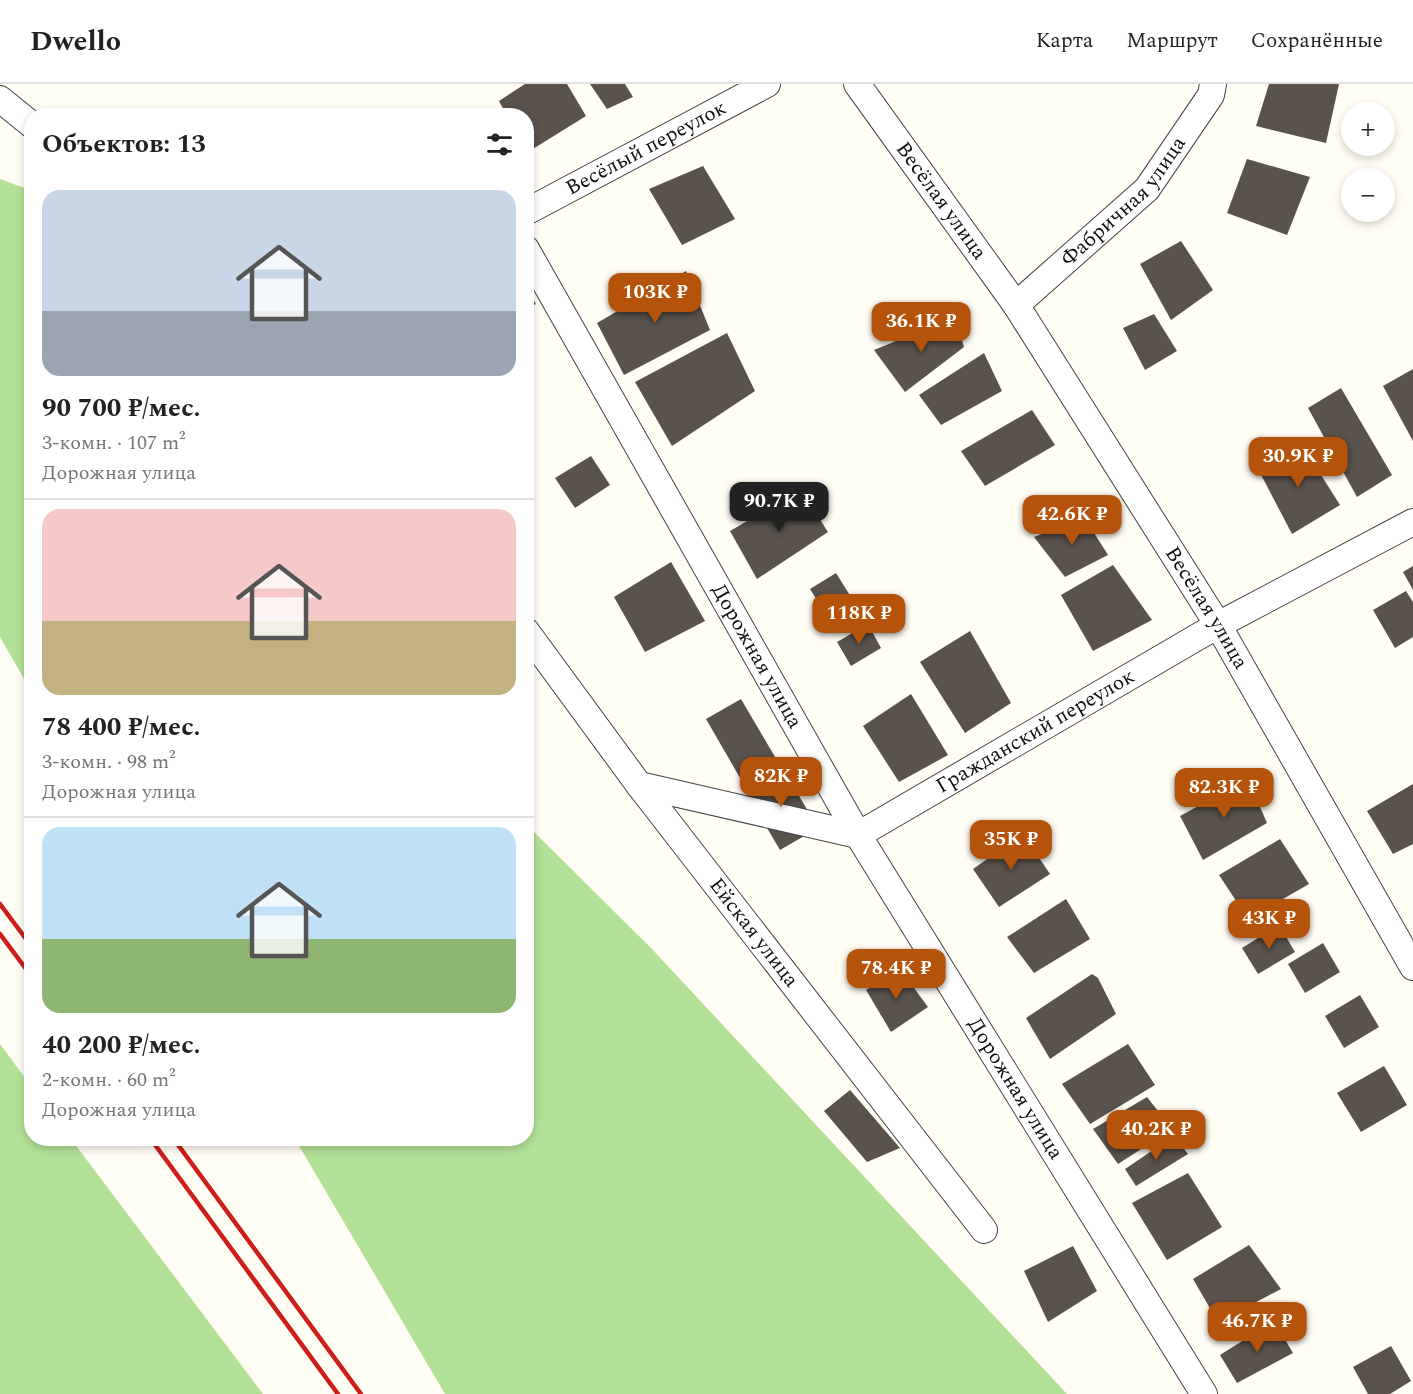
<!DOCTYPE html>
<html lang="ru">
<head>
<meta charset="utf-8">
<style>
	body { margin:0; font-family:Spectral,serif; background:#f6f6f6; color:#222; height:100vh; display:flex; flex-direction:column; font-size:22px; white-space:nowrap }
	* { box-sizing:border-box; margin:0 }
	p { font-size:20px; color:#767676 }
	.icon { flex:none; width:33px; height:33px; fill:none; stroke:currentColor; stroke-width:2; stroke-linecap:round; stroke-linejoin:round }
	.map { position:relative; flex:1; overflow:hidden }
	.panel { position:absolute; left:24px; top:24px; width:510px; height:1038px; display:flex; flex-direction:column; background:#fff; border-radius:24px; box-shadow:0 3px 9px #0003 }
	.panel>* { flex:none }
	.controls { position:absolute; left:1341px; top:18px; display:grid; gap:12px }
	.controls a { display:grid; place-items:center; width:54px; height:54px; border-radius:50%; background:#fff; box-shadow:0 3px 9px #0003; font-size:30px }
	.price { position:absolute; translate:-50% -51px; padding:0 14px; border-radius:12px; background:#b45309; color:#fff; font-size:20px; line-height:39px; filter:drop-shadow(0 2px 3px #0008) }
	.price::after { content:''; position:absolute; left:50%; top:36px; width:18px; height:14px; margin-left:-9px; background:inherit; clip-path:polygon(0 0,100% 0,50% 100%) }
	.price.current { background:#222; color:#fff }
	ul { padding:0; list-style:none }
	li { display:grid; align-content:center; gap:12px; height:318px; padding:0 18px }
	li+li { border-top:2px solid #e0e0e0 }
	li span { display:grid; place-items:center; height:186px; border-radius:18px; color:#555 }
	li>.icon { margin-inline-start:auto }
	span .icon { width:108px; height:108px; fill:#fffc; stroke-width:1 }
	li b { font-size:26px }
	h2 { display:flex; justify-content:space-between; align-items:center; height:72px; padding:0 18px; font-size:26px }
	header { display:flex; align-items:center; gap:36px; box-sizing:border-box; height:84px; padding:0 30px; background:#fff; border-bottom:2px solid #e0e0e0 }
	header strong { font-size:28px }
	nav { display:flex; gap:33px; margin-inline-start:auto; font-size:21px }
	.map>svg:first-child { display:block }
	.forest { fill:#b3e097 }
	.building { fill:#5a524c }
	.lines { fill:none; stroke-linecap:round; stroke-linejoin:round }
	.minor-casing { stroke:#434343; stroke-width:28 }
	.minor { stroke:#fff; stroke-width:26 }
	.rail { stroke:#cd1e1c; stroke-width:4.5 }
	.labels { text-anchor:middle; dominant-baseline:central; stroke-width:6; stroke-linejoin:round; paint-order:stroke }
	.street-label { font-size:21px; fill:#101010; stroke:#fff }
</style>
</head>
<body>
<header>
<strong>Dwello</strong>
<nav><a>Карта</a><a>Маршрут</a><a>Сохранённые</a></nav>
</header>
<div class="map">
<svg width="1413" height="1310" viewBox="0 0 1413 1310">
	<rect width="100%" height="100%" fill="#fffdf4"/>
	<!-- forest -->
	<g class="forest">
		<polygon points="0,95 30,106 31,108 31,607 0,553"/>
		<polygon points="527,741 651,864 1067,1310 445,1310 295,1055 526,1054"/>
		<polygon points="0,960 31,1002 32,1054 71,1055 263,1310 0,1310"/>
	</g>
	<!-- building -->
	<g class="building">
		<polygon points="525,0 567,0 586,32 528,68 526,65 526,32 507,32 499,17"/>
		<polygon points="590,0 625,0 633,13 607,25"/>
		<polygon points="1269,0 1339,0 1326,59 1256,42"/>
		<polygon points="1247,75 1310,93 1287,151 1227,129"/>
		<polygon points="703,82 735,135 682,161 649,105"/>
		<polygon points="1181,157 1213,206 1171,236 1140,180"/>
		<polygon points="686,187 710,246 624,291 597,239"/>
		<polygon points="526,204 536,220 526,225"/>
		<polygon points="1154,230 1177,267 1145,286 1123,244"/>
		<polygon points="955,233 964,263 905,308 874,266"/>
		<polygon points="727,249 755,307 672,362 635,298"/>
		<polygon points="984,269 1002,307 941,341 919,311"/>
		<polygon points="1413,285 1413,357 1383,302"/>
		<polygon points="1341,304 1392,391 1357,413 1308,324"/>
		<polygon points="1032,326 1055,361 985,402 961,367"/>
		<polygon points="1302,361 1340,421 1292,450 1257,383"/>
		<polygon points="591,372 610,401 575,424 555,394"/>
		<polygon points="801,406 828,448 757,495 730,447"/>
		<polygon points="1084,433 1108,471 1065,493 1034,453"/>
		<polygon points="671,478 705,537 645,568 614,513"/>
		<polygon points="1113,481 1152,536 1093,567 1061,511"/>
		<polygon points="1413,482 1413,506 1403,488"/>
		<polygon points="836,489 856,521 830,537 810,505"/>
		<polygon points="1406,507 1413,518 1413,553 1395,564 1373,526"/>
		<polygon points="868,540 881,564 851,582 837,558"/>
		<polygon points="970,547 1011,619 965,649 920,578"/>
		<polygon points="911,610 948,671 899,698 863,642"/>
		<polygon points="741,615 778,678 743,699 706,635"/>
		<polygon points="782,683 818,744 780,766 744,705"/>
		<polygon points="1248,695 1267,739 1203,776 1180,732"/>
		<polygon points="1413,700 1413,760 1393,770 1367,727"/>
		<polygon points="1023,750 1050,790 999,823 973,785"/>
		<polygon points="1280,755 1309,800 1248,835 1219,791"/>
		<polygon points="1066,815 1090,855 1034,889 1007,853"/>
		<polygon points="1279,841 1295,868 1258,890 1242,864"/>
		<polygon points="1323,859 1340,888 1305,909 1288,880"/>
		<polygon points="900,885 928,923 891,948 866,906"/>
		<polygon points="1092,890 1098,894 1116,930 1050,975 1026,934"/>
		<polygon points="1360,911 1379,943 1344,964 1325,932"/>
		<polygon points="1128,960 1155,1001 1090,1040 1062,1000"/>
		<polygon points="1384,982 1407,1021 1361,1048 1337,1009"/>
		<polygon points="850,1006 900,1064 867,1078 824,1027"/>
		<polygon points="1147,1013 1172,1045 1118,1080 1093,1045"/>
		<polygon points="1174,1052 1188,1070 1136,1102 1125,1085"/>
		<polygon points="1188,1089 1222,1143 1167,1176 1132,1119"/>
		<polygon points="1249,1161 1281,1205 1218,1238 1193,1195"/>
		<polygon points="1073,1162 1097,1207 1048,1238 1024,1187"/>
		<polygon points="1274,1237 1293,1269 1237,1299 1220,1271"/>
		<polygon points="1391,1262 1411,1297 1390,1310 1368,1310 1353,1283"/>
	</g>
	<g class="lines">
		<defs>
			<g id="minor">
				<path id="s1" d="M857,0l159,221 202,320 195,342"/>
				<polyline points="0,15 32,41"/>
				<path id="s2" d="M526,128l241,-128"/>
				<path id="s3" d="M526,165l332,586 346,559"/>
				<path id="s4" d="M1016,221l131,-116 64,-94 2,-11"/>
				<path id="s5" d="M526,547l113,154 345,445"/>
				<path id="s6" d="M639,701l219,50 360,-210 195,-103"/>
			</g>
		</defs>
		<!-- minor casing -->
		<use href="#minor" class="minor-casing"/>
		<!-- minor -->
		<use href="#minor" class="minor"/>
		<!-- rail -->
		<g class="rail">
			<polyline points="0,820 32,863"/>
			<polyline points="0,850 32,893"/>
			<polyline points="150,1054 338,1310"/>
			<polyline points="173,1054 361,1310"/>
		</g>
	</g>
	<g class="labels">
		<!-- street labels -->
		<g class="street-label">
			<text stroke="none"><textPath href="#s2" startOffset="136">Весёлый переулок</textPath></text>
			<text stroke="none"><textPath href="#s4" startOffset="150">Фабричная улица</textPath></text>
			<text stroke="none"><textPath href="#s1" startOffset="144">Весёлая улица</textPath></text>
			<text stroke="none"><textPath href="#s1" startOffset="630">Весёлая улица</textPath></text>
			<text stroke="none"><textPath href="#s3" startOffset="468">Дорожная улица</textPath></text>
			<text stroke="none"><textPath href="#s6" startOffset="430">Гражданский переулок</textPath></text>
			<text stroke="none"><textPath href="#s5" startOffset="378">Ейская улица</textPath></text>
			<text stroke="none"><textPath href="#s3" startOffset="972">Дорожная улица</textPath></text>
		</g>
	</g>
</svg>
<div class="controls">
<a>+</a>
<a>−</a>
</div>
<b class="price" style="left:655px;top:240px">103K ₽</b>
<b class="price" style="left:921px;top:269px">36.1K ₽</b>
<b class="price" style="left:1298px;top:404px">30.9K ₽</b>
<b class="price current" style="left:779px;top:449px">90.7K ₽</b>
<b class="price" style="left:1072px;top:462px">42.6K ₽</b>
<b class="price" style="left:859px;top:561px">118K ₽</b>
<b class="price" style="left:781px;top:724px">82K ₽</b>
<b class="price" style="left:1224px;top:735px">82.3K ₽</b>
<b class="price" style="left:1011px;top:787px">35K ₽</b>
<b class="price" style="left:1269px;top:866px">43K ₽</b>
<b class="price" style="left:896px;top:916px">78.4K ₽</b>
<b class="price" style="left:1156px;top:1077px">40.2K ₽</b>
<b class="price" style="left:1257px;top:1269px">46.7K ₽</b>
<section class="panel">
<h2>Объектов: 13<svg class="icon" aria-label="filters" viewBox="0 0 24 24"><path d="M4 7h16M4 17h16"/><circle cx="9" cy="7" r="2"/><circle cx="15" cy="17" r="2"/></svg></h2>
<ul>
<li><span style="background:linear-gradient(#c9d6e8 65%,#9aa5b1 0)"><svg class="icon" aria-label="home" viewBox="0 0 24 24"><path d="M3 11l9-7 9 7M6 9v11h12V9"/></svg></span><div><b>90 700 ₽/мес.</b><p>3-комн. · 107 m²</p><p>Дорожная улица</p></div></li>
<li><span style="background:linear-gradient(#f6c9c9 60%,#c2b280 0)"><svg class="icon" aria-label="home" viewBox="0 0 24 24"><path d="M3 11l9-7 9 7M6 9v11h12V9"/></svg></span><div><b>78 400 ₽/мес.</b><p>3-комн. · 98 m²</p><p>Дорожная улица</p></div></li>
<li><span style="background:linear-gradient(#bfe0f5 60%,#8fb573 0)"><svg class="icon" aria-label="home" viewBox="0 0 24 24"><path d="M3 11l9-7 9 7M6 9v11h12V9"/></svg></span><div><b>40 200 ₽/мес.</b><p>2-комн. · 60 m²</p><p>Дорожная улица</p></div></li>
</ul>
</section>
</div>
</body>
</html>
